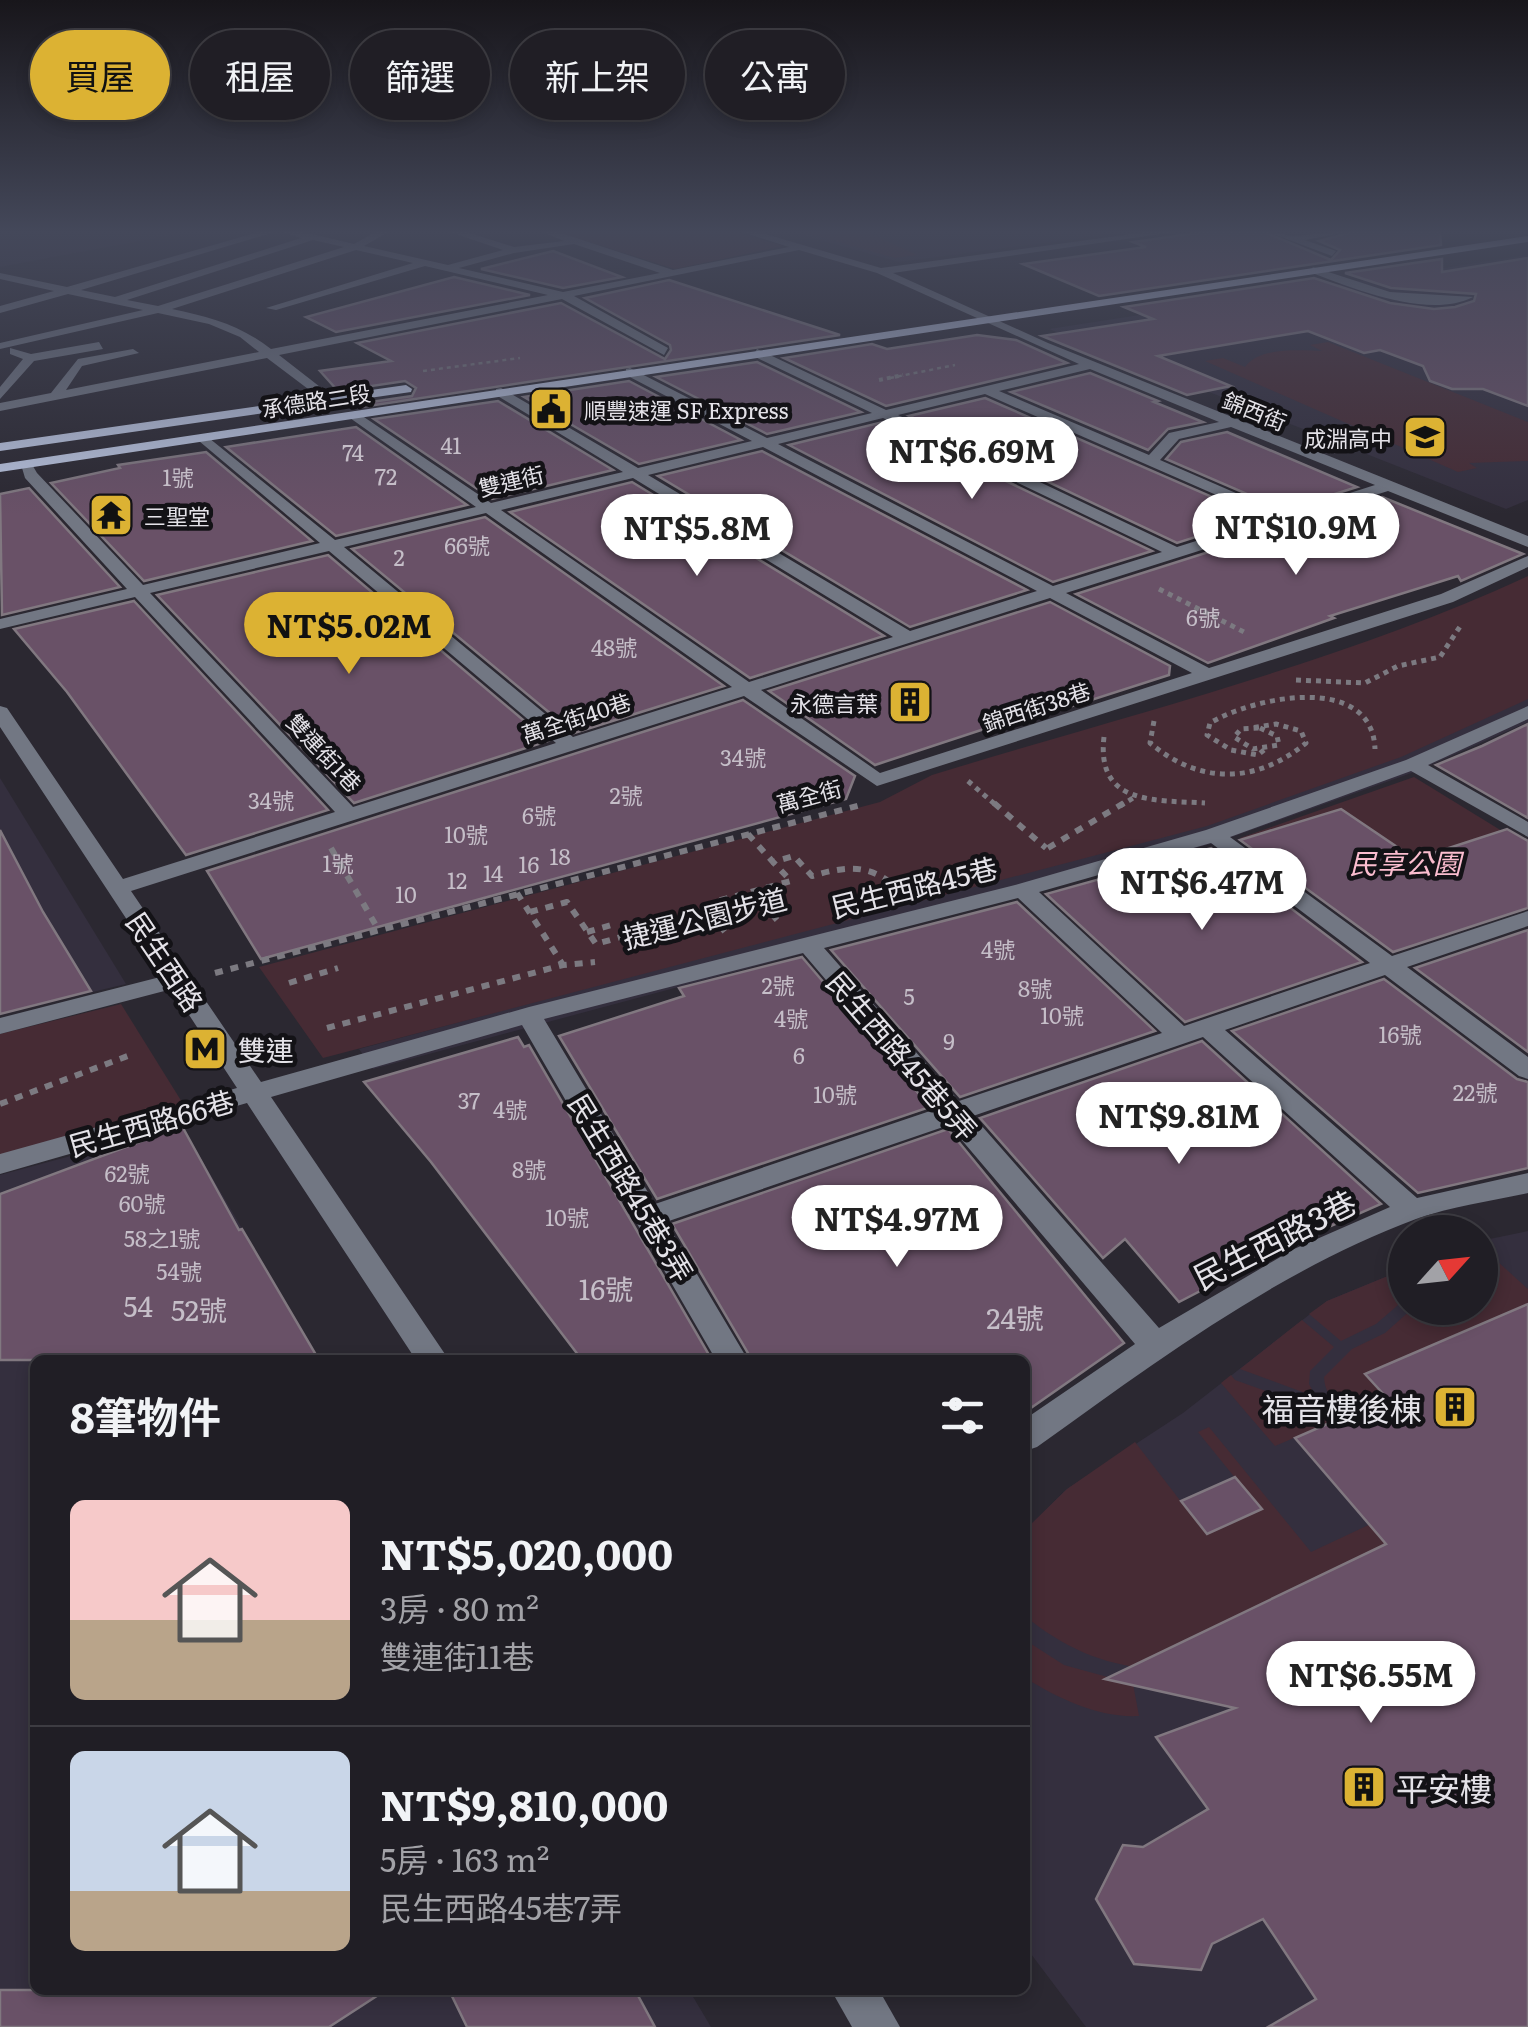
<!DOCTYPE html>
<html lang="zh-TW">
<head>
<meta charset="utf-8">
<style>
	body { margin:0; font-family:Literata,"Noto Sans TC",serif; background:#2d2b32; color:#f1f3f6; height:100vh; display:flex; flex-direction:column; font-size:38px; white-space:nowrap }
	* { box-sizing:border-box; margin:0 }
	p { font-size:32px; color:#a2a2a7 }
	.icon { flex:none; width:55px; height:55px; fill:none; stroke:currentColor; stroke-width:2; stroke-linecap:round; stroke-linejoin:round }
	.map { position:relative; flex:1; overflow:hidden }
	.details { position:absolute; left:30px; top:1355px; width:1000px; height:640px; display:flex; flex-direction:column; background:#201e25; border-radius:15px; box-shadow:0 5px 15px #0003,0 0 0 2px #3d3c42 }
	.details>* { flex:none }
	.hud { position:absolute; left:30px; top:30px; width:1000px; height:90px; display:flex; gap:20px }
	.needle { width:65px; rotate:63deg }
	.tools { position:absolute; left:1388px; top:1215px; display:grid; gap:20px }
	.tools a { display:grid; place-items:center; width:110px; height:110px; border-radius:50%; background:#201e25; box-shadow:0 5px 15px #0003,0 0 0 2px #3d3c42; font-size:50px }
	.price { position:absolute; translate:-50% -85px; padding:0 22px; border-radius:35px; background:#fff; color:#222; font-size:32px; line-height:65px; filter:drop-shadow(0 2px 5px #0008) }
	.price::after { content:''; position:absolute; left:50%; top:60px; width:30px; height:22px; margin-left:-15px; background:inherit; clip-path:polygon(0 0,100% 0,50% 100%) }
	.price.selected { background:#dcb233; color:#111 }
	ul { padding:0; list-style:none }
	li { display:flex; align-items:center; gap:30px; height:250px; padding:0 40px }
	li+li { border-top:2px solid #3d3c42 }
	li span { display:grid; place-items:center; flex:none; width:280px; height:200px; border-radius:15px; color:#555 }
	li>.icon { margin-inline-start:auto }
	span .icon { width:120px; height:120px; fill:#fffc; stroke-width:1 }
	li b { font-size:42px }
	h2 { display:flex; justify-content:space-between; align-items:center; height:120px; padding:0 40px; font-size:42px }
	.tag { padding:0 35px; border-radius:45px; background:#201e25; box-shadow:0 5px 15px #0003,0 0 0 2px #3d3c42; font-size:35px; line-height:90px }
	.tag.selected { background:#dcb233; color:#111 }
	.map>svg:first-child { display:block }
	.built { fill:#342f3e }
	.green { fill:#462b34 }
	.building { fill:#695167; stroke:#817880; stroke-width:2.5 }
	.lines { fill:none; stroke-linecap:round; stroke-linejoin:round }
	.path-far3 { stroke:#7c7a81; stroke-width:2.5; stroke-dasharray:4 4; stroke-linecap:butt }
	.path-far2 { stroke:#7c7a81; stroke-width:4; stroke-dasharray:4 4; stroke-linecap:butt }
	.path-far1 { stroke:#7c7a81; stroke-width:5; stroke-dasharray:5 5; stroke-linecap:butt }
	.path { stroke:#7c7a81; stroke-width:6; stroke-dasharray:8 8; stroke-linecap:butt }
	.minor { fill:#727783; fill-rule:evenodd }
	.major { fill:#bac4de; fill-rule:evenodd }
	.labels { text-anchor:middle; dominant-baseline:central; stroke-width:9; stroke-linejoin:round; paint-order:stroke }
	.far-street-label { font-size:22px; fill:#e4e2e8; stroke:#131216 }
	.far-poi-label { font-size:22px; fill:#e4e2e8; stroke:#131216; text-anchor:start }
	.number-label { font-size:22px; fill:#c5bec8 }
	.park-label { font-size:28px; font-style:italic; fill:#fbbdcf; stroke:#131216 }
	.street-label { font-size:28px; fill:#e4e2e8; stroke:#131216 }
	.poi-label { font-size:28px; fill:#e4e2e8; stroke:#131216; text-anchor:start }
	.near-number-label { font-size:28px; fill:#c5bec8 }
	.near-street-label { font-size:32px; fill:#e4e2e8; stroke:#131216 }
	.near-poi-label { font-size:32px; fill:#e4e2e8; stroke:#131216; text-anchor:end }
</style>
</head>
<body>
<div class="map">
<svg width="1528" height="2027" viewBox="0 0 1528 2027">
	<rect width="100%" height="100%" fill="#2b2831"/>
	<!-- built -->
	<g class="built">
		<polygon points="0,231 170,231 177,234 0,267"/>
		<polygon points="788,231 1135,231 899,262"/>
		<polygon points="1528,255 1528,500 1506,509 1049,329"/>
		<polygon points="1528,696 1528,722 1417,771 1218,842 373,1069 359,1049 1199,823"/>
		<polygon points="0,778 126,984 0,1014"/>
		<polygon points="182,1126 319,1360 35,1360 35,1990 689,1990 711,2027 0,2027 0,1175"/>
		<polygon points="1528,1231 1528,2027 1086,2027 1025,1946 1025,1530 1067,1489 1183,1413 1327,1301 1405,1269 1405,1308 1480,1308 1480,1241"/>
	</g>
	<!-- green -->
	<g class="green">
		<polygon points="555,231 731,231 783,246 675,269"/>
		<polygon points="800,231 866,231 917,255 895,258"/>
		<path d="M1328,342l200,80v39l-59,2 8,5 -19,4 -253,-111 18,-3 22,9c15,-20 53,-17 77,-16l-12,-6z"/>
		<path d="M1528,576v123l-127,58 -194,69 -884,232 -64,-91 621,-165 52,-27c199,-61 407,-112 596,-199z"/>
		<polygon points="1414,777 1528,847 1392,949 1240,838"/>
		<polygon points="121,1004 185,1107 0,1157 0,1034"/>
		<path d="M1487,1252l41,37v15l-162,70 26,29 -33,20c-14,-14 -34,-22 -35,-46l28,-28 33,-16 28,-25h67v-55z"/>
		<polygon points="1405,1269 1405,1299 1376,1324 1341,1341 1309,1314 1327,1301"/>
		<polygon points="1302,1320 1334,1347 1310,1371 1309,1384 1316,1397 1240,1369"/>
		<polygon points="1231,1375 1235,1380 1325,1412 1334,1421 1275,1446 1221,1383"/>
		<path d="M1209,1427l102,125 66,-31 16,20c-31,17 -226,128 -243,127 -47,-2 -90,-23 -125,-52v-86l42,-41 68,-47 71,92 55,-24 -63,-78z"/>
		<path d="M1025,1640l39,25 69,19 6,32c-41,2 -79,-17 -114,-38z"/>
	</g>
	<!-- building -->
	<g class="building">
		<polygon points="1211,231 1262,231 1331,260 1340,250 1319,241 1356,231 1440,231 1441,245 1099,296 1023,264 1146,247 1133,242"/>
		<polygon points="553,251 622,277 563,288 481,269"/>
		<polygon points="1528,258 1528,406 1483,389 1452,389 1430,381 1423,366 1380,350 1364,353 1308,331 1158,356 1231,386 1187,395 1042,336 1153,319 1124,307 1314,278 1390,303 1434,309 1455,307 1474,301 1476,294 1391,288 1345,273 1442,259 1442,272"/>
		<polygon points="454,277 530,295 336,332 306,317"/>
		<polygon points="669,280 840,335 355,408 350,405 412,396 416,388 405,381 338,391 320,371 391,361 357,343 561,303 665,359 671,350 670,345 585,298"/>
		<polygon points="977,335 1016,340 1067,363 886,406 784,358 872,344 887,349"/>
		<polygon points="757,362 861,412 767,434 656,377"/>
		<polygon points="1090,373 1158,401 1154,402 1203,422 1168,429 1148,450 1011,392"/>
		<polygon points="629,381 741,440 639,464 524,397"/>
		<polygon points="985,398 1258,517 1177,543 909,416"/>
		<polygon points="498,401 613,470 492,499 374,419"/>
		<polygon points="883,422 1152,551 1053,582 789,445"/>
		<polygon points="356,427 467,505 336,536 226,447"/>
		<polygon points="1227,432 1357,487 1284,510 1166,459 1181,442"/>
		<polygon points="762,451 1027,590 910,627 658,476"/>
		<polygon points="206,452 312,541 144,581 51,483 120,468 118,465"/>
		<polygon points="632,482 884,636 750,678 510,512"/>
		<polygon points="29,488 120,587 2,615 0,494"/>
		<polygon points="1382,497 1523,554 1461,581 1458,576 1330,616 1334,618 1208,663 1076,594"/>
		<polygon points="485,517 724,686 574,733 352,549"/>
		<polygon points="328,555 548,741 354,803 157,595"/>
		<polygon points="134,601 328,810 186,855 67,692 14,629"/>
		<polygon points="1050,602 1170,666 1169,675 1051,713 1045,709 875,765 769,691"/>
		<polygon points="743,700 855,776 846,799 261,959 207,871"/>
		<polygon points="1528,724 1528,818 1436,765 1482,746"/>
		<polygon points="1341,809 1415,859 1507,829 1528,841 1528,908 1393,952 1240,840"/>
		<polygon points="0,830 43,912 91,991 0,1014"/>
		<polygon points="1211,848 1362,962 1185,1022 1046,894"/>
		<polygon points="1017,902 1155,1031 960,1097 831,950"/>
		<polygon points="1528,930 1528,1052 1415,968"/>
		<polygon points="802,957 930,1107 657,1199 559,1036 684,996 679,988"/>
		<polygon points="1384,979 1517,1079 1528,1082 1528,1168 1418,1193 1232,1031"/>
		<polygon points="518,1037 524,1047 529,1045 712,1360 582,1360 431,1162 364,1082"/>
		<polygon points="1202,1041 1381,1204 1256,1259 1258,1261 1179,1302 1125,1239 1103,1258 980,1118"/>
		<polygon points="182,1126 239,1230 242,1229 319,1360 0,1360 0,1194"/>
		<polygon points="948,1129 1124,1343 1025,1412 1025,1360 752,1360 672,1224"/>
		<polygon points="1528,1304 1528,2027 1268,2027 1316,1999 1263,1919 1212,1944 1201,1970 1134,1964 1096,1899 1123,1845 1143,1847 1208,1809 1156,1737 1235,1708 1105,1679 1386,1544 1295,1438 1387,1398 1365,1374"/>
		<polygon points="1235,1477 1262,1509 1207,1534 1181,1501"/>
		<polygon points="0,1990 386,1990 329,2027 0,2027"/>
		<polygon points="449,1990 635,1990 655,2027 467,2027"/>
	</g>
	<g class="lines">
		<!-- path-far3 -->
		<g class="path-far3">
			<polyline points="423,371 520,358"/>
			<polyline points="890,378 955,365"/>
		</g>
		<!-- path-far2 -->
		<polyline class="path-far2" points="879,380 903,375"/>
		<!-- path-far1 -->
		<g class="path-far1">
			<polyline points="1159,589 1246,633"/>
			<polyline points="1296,680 1365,683 1398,666 1440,657 1461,625"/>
			<path d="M1154,721l-4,22c50,42 106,41 156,0l-5,-12 -25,-7 -26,4"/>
			<polygon points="1260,728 1277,736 1279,745 1253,749 1234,737 1241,729"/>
			<path d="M1104,737c-8,68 50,63 101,66"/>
			<path d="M1264,750l-6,5 -27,-5 -24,-15 3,-12c43,-26 162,-51 165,26"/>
			<polyline points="968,781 997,806"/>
			<polyline points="1120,806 1133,798"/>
		</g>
		<!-- path -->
		<g class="path">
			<polyline points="994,803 1046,848"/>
			<path d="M748,834l25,28 21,-6 18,20c34,-10 57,-13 85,12"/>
			<polyline points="331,848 378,929"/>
			<polyline points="1048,848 1124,803"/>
			<polyline points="752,892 777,920"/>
			<polyline points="517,893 563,965"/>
			<polyline points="530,912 567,902 596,944 709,912 726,933"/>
			<polyline points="709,912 721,900 791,881 773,862"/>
			<polyline points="587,932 611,925"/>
			<polyline points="215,973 861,805"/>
			<polyline points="289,983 338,968"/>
			<polyline points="327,1028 563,965 595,962"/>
			<polyline points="0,1104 133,1054"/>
		</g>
		<!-- minor -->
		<g class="minor">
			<path d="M262,231h16l-197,59 34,7 186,-59 -20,-7h18l55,13 23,-13h13l-26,15 84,19 55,-15 -56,-19h16l51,16 50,-6 -24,-10h15l118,39 116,-23 -50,-16h16l126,37 273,-37h27l-288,42 155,70 480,193v11l-140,-56 -322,102 143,75 232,-74 87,-38v11l-75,35 -576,184 -133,-90 -613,195 130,191 268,-75 486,-122 191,-55 200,-70 122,-54v13l-100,46 100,57v15l-117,-66 -181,66 162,119 136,-45v15l-121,41 121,90v22l-9,-3 -134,-101 -160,55 192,168 111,-25v20c-37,8 -76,13 -112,26 -139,52 -259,142 -379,228l-12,4v-32l110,-75 -186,-219 -283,97 82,138h-32l-194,-335 -251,72 178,263h-33l-169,-257 -247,71v-20l237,-66 -65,-99 -172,45v-16l164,-42 -164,-249v-21l7,2 116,171 212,-67 -200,-215 -135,32v-10l127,-30 -102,-111 -5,-17h10l7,12 106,112 177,-42 -121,-102v-6l5,-1 131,106 141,-33 -126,-89 -2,-3 7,-4 136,92 132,-31 -127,-77v-6l5,-1 137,80 114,-27 -126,-66v-6l4,-1 137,70 105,-25 -119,-57 4,-7 129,61 193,-46 -202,-91 -78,-23 -225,46 94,52 -4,7 -102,-56 -283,56 54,42v6l-5,1 -61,-46 -267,53v-8l51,-10 27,-34 55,-10 6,4 -57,13 -16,24 193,-38 -19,-15 -31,-13 -51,-11 -158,36v-6l143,-33 -75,-16 -68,19v-7l54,-15 -54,-12v-6l67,14zM313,240l31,7 -186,59 -31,-6zM574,244l86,29 -97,19 -104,-24 55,-15zM356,250l57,13 -147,45 10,2 149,-44 123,29 -277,54c-31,-24 -61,-32 -99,-40zM1090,369l129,53 -50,11 -20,22 -150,-64zM985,394l284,124 -92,29 -279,-132zM883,418l279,134 -109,34 -275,-142zM1231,427l144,58 -91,29 -124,-54 19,-21zM763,447l274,144 -127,40 -262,-156zM633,478l260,159 -144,45 -248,-172zM486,513l246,174 -159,50 -229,-190zM329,551l227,192 -203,64 -203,-214zM1050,598l142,75 -312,100 -119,-83zM1211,843l159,120 -186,63 -145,-134zM1018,898l144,135 -203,68 -135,-153zM803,953l133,156 -281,95 -111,-185zM1203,1037l187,170 -96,42 -135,79 -186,-212z"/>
			<polygon points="1265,231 1293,236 1352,231 1305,240 1336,251 1332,256"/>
			<path d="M1313,267l77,25 83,5c-45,23 -120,-9 -164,-25z"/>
			<polygon points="99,342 103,349 34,361 0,399 0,387 23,359 10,354 10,348 31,354"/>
			<polygon points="831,1990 879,1990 900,2027 852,2027"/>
		</g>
		<!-- major -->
		<g class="major">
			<polygon points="1528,236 1528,242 0,472 0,464"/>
			<polygon points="406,385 412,389 411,392 0,451 0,443"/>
		</g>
	</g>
	<!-- sky -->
	<linearGradient id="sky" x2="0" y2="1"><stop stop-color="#18161b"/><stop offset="0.45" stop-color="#44485a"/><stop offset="1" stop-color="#44485a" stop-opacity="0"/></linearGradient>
	<rect width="1528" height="515" fill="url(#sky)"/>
	<!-- icons -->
	<defs>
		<symbol id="civic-square" viewBox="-11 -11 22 22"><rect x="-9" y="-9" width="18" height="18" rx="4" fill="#dcb233" stroke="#131216"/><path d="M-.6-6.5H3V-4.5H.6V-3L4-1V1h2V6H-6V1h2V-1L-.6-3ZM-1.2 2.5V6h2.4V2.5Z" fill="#111"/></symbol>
		<symbol id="school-square" viewBox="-11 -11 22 22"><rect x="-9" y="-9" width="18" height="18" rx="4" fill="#dcb233" stroke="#131216"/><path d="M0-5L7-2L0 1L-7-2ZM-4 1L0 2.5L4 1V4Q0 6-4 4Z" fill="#111"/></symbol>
		<symbol id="temple-square" viewBox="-11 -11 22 22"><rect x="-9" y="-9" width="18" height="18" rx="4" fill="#dcb233" stroke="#131216"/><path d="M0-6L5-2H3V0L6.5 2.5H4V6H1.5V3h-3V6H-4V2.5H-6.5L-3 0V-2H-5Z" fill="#111"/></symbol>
		<symbol id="building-square" viewBox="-11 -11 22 22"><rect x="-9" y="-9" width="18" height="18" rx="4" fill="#dcb233" stroke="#131216"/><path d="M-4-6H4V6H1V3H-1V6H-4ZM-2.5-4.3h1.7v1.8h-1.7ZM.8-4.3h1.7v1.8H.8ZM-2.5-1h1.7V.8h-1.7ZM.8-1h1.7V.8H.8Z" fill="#111"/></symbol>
		<symbol id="metro-square" viewBox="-11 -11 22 22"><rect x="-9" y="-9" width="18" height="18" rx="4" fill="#dcb233" stroke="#131216"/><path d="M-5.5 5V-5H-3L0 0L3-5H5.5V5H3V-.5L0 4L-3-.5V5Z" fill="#111"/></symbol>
	</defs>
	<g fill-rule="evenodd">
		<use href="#civic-square" x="526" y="384" width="50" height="50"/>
		<use href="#school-square" x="1400" y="412" width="50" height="50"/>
		<use href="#temple-square" x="86" y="490" width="50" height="50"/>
		<use href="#building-square" x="885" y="677" width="50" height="50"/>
		<use href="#metro-square" x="180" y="1024" width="50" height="50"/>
		<use href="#building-square" x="1430" y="1382" width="50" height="50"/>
		<use href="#building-square" x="1339" y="1762" width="50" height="50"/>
	</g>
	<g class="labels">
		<!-- far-street labels -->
		<g class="far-street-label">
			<text transform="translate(316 400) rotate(-9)">承德路二段</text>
			<text transform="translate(1255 410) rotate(22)">錦西街</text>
			<text transform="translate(511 480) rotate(-13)">雙連街</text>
			<text transform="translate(1036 706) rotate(-18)">錦西街38巷</text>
			<text transform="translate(576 717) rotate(-18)">萬全街40巷</text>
			<text transform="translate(325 752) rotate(47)">雙連街1巷</text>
			<text transform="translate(809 795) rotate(-15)">萬全街</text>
		</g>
		<!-- far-poi labels -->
		<g class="far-poi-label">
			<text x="584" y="409">順豐速運 SF Express</text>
			<text x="1392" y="437" text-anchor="end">成淵高中</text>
			<text x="144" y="515">三聖堂</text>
			<text x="878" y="702" text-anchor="end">永德言葉</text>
		</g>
		<!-- number labels -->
		<g class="number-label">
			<text x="451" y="444">41</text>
			<text x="353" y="451">74</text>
			<text x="386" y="475">72</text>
			<text x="178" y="476">1號</text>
			<text x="467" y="544">66號</text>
			<text x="399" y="556">2</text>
			<text x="1203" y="616">6號</text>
			<text x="614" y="646">48號</text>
			<text x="743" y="756">34號</text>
			<text x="626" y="794">2號</text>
			<text x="271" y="799">34號</text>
			<text x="539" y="814">6號</text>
			<text x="466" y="833">10號</text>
			<text x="560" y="855">18</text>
			<text x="338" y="862">1號</text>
			<text x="529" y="863">16</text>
			<text x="493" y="872">14</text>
			<text x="457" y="879">12</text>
			<text x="406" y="893">10</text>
			<text x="998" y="948">4號</text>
			<text x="778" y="984">2號</text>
			<text x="1035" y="987">8號</text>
			<text x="909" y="995">5</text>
			<text x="1062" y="1014">10號</text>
			<text x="791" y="1017">4號</text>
			<text x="1400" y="1033">16號</text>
			<text x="949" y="1040">9</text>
			<text x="799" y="1054">6</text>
			<text x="1475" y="1091">22號</text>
			<text x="835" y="1093">10號</text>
			<text x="469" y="1099">37</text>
			<text x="510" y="1108">4號</text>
			<text x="529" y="1168">8號</text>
			<text x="127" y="1172">62號</text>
			<text x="142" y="1202">60號</text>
			<text x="567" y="1216">10號</text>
			<text x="162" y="1237">58之1號</text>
			<text x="179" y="1270">54號</text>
		</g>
		<!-- park labels -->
		<g class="park-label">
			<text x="1405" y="862">民享公園</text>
		</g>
		<!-- street labels -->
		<g class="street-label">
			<text transform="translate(914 886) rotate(-14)">民生西路45巷</text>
			<text transform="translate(704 917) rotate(-14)">捷運公園步道</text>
			<text transform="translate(166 961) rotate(56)">民生西路</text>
			<text transform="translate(903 1055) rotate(49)">民生西路45巷5弄</text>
			<text transform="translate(151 1122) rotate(-16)">民生西路66巷</text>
			<text transform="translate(632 1187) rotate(59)">民生西路45巷3弄</text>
		</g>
		<!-- poi labels -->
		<g class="poi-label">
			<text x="238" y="1049">雙連</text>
		</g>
		<!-- near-number labels -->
		<g class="near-number-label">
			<text x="606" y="1288">16號</text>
			<text x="138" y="1305">54</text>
			<text x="199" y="1309">52號</text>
			<text x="1015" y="1317">24號</text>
		</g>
		<!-- near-street labels -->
		<g class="near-street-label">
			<text transform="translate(1274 1238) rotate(-27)">民生西路3巷</text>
		</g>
		<!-- near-poi labels -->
		<g class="near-poi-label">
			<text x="1422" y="1407">福音樓後棟</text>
			<text x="1396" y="1787" text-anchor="start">平安樓</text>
		</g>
	</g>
</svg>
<div class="tools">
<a><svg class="needle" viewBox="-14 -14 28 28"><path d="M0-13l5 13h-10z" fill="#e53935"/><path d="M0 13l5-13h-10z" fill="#a2a2a7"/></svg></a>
</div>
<b class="price" style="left:972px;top:502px">NT$6.69M</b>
<b class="price" style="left:1296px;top:578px">NT$10.9M</b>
<b class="price" style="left:697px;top:579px">NT$5.8M</b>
<b class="price selected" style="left:349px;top:677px">NT$5.02M</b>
<b class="price" style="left:1202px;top:933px">NT$6.47M</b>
<b class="price" style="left:1179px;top:1167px">NT$9.81M</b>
<b class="price" style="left:897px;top:1270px">NT$4.97M</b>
<b class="price" style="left:1371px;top:1726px">NT$6.55M</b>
<div class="hud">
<a class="tag selected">買屋</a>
<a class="tag">租屋</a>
<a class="tag">篩選</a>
<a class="tag">新上架</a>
<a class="tag">公寓</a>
</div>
<section class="details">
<h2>8筆物件<svg class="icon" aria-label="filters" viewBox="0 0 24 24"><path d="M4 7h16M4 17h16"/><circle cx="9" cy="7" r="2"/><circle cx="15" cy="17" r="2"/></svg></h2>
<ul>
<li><span style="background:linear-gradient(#f6c9c9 60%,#b9a48a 0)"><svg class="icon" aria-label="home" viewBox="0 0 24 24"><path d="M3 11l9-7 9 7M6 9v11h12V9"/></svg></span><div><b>NT$5,020,000</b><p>3房 · 80 m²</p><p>雙連街11巷</p></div></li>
<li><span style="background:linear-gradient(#c9d6e8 70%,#b9a48a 0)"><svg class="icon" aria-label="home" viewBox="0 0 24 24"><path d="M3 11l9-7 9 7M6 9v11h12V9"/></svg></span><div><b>NT$9,810,000</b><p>5房 · 163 m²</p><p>民生西路45巷7弄</p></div></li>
</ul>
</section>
</div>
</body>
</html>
